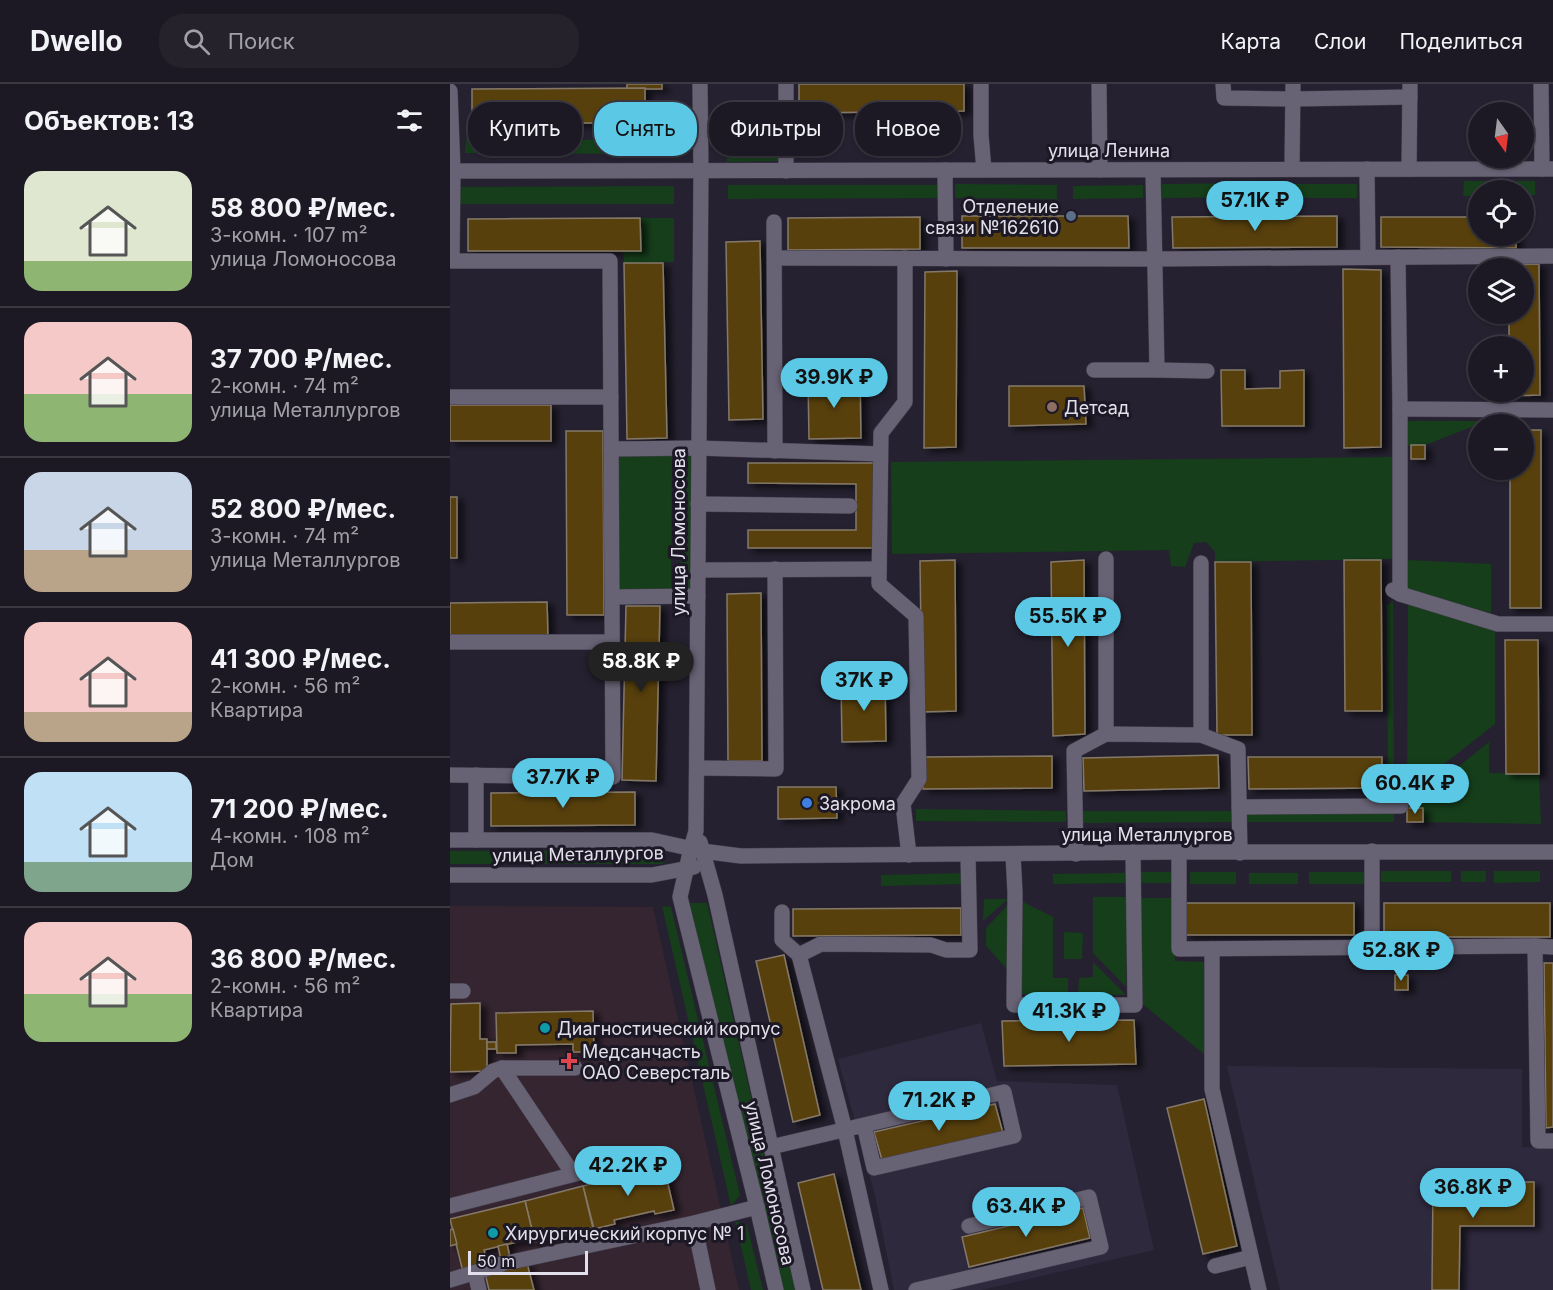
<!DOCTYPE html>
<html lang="ru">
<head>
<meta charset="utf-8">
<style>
	body { margin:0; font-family:Inter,sans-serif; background:#25222c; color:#f1f3f6; height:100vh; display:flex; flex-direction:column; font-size:22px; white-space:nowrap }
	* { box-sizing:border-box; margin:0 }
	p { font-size:20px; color:#a0a0a6 }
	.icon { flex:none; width:33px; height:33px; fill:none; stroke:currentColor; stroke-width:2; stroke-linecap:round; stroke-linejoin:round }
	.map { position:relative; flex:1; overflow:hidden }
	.drawer { display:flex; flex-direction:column; background:#1c1924; width:450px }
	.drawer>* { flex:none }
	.guide { position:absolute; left:18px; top:18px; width:570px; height:54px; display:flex; gap:12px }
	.needle { width:39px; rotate:166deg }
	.buttons { position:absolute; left:1018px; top:18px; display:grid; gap:12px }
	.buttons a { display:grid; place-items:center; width:66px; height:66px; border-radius:50%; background:#1c1924; box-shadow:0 2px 4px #0004,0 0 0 2px #3a3841; font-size:30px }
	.scale { position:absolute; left:18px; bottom:15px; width:120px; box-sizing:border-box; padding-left:6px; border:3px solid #e2e0ea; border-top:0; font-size:16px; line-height:21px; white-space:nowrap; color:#e2e0ea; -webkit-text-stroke:4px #1c1826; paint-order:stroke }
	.price { position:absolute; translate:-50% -51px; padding:0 14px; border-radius:21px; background:#5bc8e6; color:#111; font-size:20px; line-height:39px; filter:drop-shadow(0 2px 3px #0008) }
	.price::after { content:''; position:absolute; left:50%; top:36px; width:18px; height:14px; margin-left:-9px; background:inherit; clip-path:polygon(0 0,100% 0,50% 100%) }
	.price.current { background:#222; color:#fff }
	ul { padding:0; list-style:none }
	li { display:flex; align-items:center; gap:18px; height:150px; padding:0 24px }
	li+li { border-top:2px solid #3a3841 }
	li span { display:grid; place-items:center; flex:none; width:168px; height:120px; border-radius:18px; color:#555 }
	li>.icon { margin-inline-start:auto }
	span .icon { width:72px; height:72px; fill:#fffc; stroke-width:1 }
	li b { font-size:26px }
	h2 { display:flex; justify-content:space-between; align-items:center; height:72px; padding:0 24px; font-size:26px }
	.chip { padding:0 21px; border-radius:24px; background:#1c1924; box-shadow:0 2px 4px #0004,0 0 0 2px #3a3841; font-size:21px; line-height:54px }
	.chip.current { background:#5bc8e6; color:#111 }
	header { display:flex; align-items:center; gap:36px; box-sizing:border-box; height:84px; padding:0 30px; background:#1c1924; border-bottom:2px solid #3a3841 }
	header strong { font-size:28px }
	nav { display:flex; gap:33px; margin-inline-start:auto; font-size:21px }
	.search { width:420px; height:54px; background:#25222c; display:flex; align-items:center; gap:15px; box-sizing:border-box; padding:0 21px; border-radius:24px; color:#a0a0a6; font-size:22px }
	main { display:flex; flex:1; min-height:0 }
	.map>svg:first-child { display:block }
	.built { fill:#2f293e }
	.medical { fill:#352530 }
	.grass { fill:#163e1b }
	.building { fill:#583f10; stroke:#847968; stroke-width:1.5; filter:url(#shadow) }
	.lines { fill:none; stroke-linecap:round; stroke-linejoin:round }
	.minor-casing { stroke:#413d4a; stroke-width:16 }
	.minor { stroke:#676274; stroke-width:15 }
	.service-dot { fill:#5c6f8a; stroke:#1c1826; stroke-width:2 }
	.education-dot { fill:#8d6e63; stroke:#1c1826; stroke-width:2 }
	.shop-dot { fill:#3f7fe0; stroke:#1c1826; stroke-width:2 }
	.culture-dot { fill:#0f9aa8; stroke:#1c1826; stroke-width:2 }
	.health-dot { fill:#e0444e; stroke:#1c1826; stroke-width:2 }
	.labels { text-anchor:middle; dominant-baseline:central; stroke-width:6; stroke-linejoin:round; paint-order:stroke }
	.street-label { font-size:18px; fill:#e2e0ea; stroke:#1c1826 }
	.poi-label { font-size:18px; fill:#e2e0ea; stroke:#1c1826; text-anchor:start }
</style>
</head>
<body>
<header>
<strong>Dwello</strong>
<div class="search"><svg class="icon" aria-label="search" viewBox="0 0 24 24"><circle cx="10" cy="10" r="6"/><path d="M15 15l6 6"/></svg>Поиск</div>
<nav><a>Карта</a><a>Слои</a><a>Поделиться</a></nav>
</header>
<main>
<section class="drawer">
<h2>Объектов: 13<svg class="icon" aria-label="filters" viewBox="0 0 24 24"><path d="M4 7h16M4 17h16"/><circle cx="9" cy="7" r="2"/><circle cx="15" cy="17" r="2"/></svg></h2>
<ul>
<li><span style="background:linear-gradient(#dfe7d0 75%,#8fb573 0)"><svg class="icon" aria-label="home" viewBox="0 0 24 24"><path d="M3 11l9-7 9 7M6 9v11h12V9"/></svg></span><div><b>58 800 ₽/мес.</b><p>3-комн. · 107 m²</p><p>улица Ломоносова</p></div></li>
<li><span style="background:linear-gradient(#f6c9c9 60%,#8fb573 0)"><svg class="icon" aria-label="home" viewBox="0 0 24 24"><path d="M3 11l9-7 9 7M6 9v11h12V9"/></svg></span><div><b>37 700 ₽/мес.</b><p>2-комн. · 74 m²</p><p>улица Металлургов</p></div></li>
<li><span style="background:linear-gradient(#c9d6e8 65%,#b9a48a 0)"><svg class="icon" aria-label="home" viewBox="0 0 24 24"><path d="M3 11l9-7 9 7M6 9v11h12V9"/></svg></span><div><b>52 800 ₽/мес.</b><p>3-комн. · 74 m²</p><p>улица Металлургов</p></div></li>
<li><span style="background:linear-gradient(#f6c9c9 75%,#b9a48a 0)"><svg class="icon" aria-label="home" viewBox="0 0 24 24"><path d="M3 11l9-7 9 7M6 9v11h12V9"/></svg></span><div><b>41 300 ₽/мес.</b><p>2-комн. · 56 m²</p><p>Квартира</p></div></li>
<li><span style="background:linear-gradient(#bfe0f5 75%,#7fa58c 0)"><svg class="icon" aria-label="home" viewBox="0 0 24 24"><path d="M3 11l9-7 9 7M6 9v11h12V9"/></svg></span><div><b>71 200 ₽/мес.</b><p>4-комн. · 108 m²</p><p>Дом</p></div></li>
<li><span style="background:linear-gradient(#f6c9c9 60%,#8fb573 0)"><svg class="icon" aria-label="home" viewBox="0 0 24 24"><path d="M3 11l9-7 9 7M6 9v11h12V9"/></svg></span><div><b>36 800 ₽/мес.</b><p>2-комн. · 56 m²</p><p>Квартира</p></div></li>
</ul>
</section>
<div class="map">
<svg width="1103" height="1206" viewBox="0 0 1103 1206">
	<defs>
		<filter id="shadow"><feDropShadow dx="6" dy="3.5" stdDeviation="3" flood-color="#0009"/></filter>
	</defs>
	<rect width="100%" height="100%" fill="#252130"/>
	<!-- built -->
	<g class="built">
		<polygon points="531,939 547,997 667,1001 704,1166 531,1206 444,1206 425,1111 388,975"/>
		<polygon points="777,982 1072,985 1072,1063 1103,1064 1103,1206 830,1206"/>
	</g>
	<!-- medical -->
	<polygon class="medical" points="0,822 203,823 289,1206 0,1206"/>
	<!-- grass -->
	<g class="grass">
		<polygon points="16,55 222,56 221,70 15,69"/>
		<polygon points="331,55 331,77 277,78 276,56"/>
		<polygon points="1014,97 1085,97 1085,111 1074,111 1074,106 1029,106 1029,112 1013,112"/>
		<polygon points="803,99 803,113 712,114 712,100"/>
		<polygon points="505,100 607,101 607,115 505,114"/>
		<rect x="825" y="100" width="82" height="14"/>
		<polygon points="278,101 489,101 489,114 278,115"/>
		<polygon points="693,101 693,114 623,115 623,102"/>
		<polygon points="224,102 224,120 9,120 9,103"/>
		<polygon points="190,134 224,134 224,178 174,179 173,167 191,167"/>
		<polygon points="957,337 1037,337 975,361 956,362"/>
		<polygon points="222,367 221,509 165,511 163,368"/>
		<polygon points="231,367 243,367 243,509 230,509"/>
		<polygon points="944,373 943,475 765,478 765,468 756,458 744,459 735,483 721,482 719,466 442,470 441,378"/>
		<polygon points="957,476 1041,480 1041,529 957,506"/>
		<polygon points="943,518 944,711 938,713 937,521"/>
		<polygon points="958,521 1045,543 1045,640 957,709"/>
		<polygon points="1039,658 1039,689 1089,690 1091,740 973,738 973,724 957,724"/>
		<polygon points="466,725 616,727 616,738 466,737"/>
		<rect x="794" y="726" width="150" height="12"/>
		<polygon points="630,727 783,727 783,738 630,739"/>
		<polygon points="213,766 213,780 0,780 0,767"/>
		<rect x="931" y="787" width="70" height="11"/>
		<rect x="1011" y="787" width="25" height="11"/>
		<polygon points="1044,787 1090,787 1090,798 1044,799"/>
		<rect x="690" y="788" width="31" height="11"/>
		<rect x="740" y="788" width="46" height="12"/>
		<rect x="859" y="788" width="56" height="12"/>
		<polygon points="515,789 515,800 431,802 431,791"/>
		<polygon points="675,789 675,799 603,800 603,790"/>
		<rect x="799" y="789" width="49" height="11"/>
		<polygon points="643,813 676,813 676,903 643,869"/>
		<polygon points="690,814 724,814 725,877 755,878 754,970 690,918"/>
		<polygon points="534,815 558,815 533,837"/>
		<polygon points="571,817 603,833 603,894 618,894 618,910 572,910"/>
		<polygon points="240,819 257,819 345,1206 331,1206"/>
		<polygon points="558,821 557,885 536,862 536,844"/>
		<polygon points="212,822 221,823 290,1111 281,1122"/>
		<polygon points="614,848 633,849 632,875 614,875"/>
		<polygon points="643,878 676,911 628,910 629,894 643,893"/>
		<polygon points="285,1137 297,1141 313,1206 301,1206"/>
	</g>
	<!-- building -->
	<g class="building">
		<rect x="177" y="0" width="35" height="5"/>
		<polygon points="349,0 514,0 514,27 349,29"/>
		<polygon points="195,4 195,39 22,39 22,5"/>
		<polygon points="512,132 678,132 679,164 512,164"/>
		<polygon points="887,132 887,163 723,164 722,133"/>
		<polygon points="470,133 470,165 338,166 338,134"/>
		<polygon points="931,133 1029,133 1029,152 1066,152 1066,164 931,163"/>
		<polygon points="190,134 191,167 18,167 18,135"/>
		<polygon points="310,157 313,335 279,336 276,158"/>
		<polygon points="174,179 213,179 217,354 177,355"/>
		<polygon points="1089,180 1090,311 1059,312 1059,308 1074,308 1074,262 1059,262 1059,230 1074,230 1074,184 1058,184 1058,181"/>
		<polygon points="893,185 931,186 931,363 894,364"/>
		<polygon points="507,187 506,363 474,364 475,188"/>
		<polygon points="771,286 795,286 795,305 830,304 830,287 854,286 854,342 772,342"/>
		<polygon points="410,295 411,354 359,355 358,296"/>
		<polygon points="559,302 634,302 636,340 559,342"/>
		<rect x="0" y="321" width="101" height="36"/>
		<polygon points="1074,346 1091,346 1091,524 1060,524 1060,386 1074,386"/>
		<polygon points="116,347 153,347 154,531 117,531"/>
		<rect x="961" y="361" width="14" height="14"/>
		<polygon points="298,379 424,379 423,464 298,464 298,446 406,446 406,400 298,399"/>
		<rect x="0" y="413" width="7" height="61"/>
		<polygon points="505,476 506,627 472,628 470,477"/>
		<polygon points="634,476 635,650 603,652 601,478"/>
		<polygon points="894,476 931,476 932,627 895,627"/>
		<polygon points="765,478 801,478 802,651 767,651"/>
		<polygon points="311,509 312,677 278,677 277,510"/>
		<polygon points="97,518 98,553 0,553 0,519"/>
		<polygon points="176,522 210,522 206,697 172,696"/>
		<polygon points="1055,556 1088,556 1089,690 1056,690"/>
		<polygon points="435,598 436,657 392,658 391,599"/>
		<polygon points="768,671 769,704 634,707 633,674"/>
		<polygon points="602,672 602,704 473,705 473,673"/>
		<polygon points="798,673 932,673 932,704 799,705"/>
		<polygon points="328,703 386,703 387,734 328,735"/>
		<polygon points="185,708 185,741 41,742 41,709"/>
		<rect x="957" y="724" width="16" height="14"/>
		<rect x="736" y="819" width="168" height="32"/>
		<rect x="934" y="819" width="166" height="34"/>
		<polygon points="511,824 511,851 343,852 343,825"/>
		<polygon points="334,871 370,1031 343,1038 306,877"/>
		<polygon points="1094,879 1103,879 1103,1043 1096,1044"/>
		<rect x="945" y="891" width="13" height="15"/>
		<polygon points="30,919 30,955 37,955 37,987 0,988 1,920"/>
		<polygon points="143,927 144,968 123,968 123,960 66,961 66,969 47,969 46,929"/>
		<polygon points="684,936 686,980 554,982 552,937"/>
		<rect x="37" y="958" width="9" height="7"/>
		<polygon points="754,1015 787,1162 753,1170 717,1024"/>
		<polygon points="545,1020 553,1049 432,1076 424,1048"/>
		<polygon points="214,1083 224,1126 205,1130 204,1127 164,1136 165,1140 144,1145 133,1102"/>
		<polygon points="384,1090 411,1206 373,1206 348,1099"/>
		<polygon points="983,1098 1084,1098 1084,1142 1010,1142 1009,1206 982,1206"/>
		<polygon points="133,1102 143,1144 85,1158 75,1117"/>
		<polygon points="75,1117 84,1154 34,1166 38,1182 13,1188 0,1135"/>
		<polygon points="633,1124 640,1154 519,1183 512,1153"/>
		<polygon points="3,1145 7,1160 0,1162 0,1146"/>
		<polygon points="57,1160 62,1182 53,1185 48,1162"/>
		<polygon points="77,1179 84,1206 39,1206 35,1189"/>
	</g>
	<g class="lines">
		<defs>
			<g id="minor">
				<polyline points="250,0 251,87 246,747 241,764 230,813 307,1123 326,1206"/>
				<polyline points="531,0 531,51 534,86"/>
				<polyline points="649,0 650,86"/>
				<polyline points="773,0 774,14 843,15 960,13"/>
				<polyline points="1091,0 1092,85"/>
				<polyline points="0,7 3,87 2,177 160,177 163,693 0,691"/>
				<polyline points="842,85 843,0"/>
				<polyline points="917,85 918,172"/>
				<polyline points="959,85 960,0"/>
				<polyline points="495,86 496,175"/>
				<polyline points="703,86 707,286"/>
				<polyline points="0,87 1103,85"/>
				<polyline points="336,87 336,0"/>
				<polyline points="324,138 325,367"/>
				<polyline points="948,173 950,325 950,510"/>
				<polyline points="325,174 704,175 1103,172"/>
				<polyline points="455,174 455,318 431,349 429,500 466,532 469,695 453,720 459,771"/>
				<polyline points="644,286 707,286 757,287"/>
				<polyline points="0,313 161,313"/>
				<polyline points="950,325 1103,326"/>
				<polyline points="161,365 248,364 430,370"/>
				<polyline points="248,420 400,422"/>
				<polyline points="656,475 656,650"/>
				<polyline points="248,486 429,485"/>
				<polyline points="943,506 950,510 1048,540 1103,540"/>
				<polyline points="162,513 248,512"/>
				<polyline points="0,558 162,558"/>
				<polyline points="751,651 751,479"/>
				<polyline points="247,684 326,685 325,485"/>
				<polyline points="26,691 26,756"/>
				<polyline points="789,723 951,722"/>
				<polyline points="0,756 202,756 252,767 291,772 729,768 1103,768"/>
				<polyline points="250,758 265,811 353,1206"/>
				<polyline points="922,767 922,863"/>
				<polyline points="729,768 729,865 1085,862"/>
				<polyline points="563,770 565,809 564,921 685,921 683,768"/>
				<polyline points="626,770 624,667 656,650 751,651 788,665 790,769"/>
				<polyline points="0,791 202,791 244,783"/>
				<polyline points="332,828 332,856 349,871"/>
				<polyline points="1103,863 1085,862 1088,1057 1103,1057"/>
				<polyline points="762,865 762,1005 809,1206"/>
				<polyline points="0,907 13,907"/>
				<polyline points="52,984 123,1090"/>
				<polyline points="0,1011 24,1003 43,987 52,984 125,984"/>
				<polyline points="321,1063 554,1008 564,1052 424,1084 414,1041"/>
				<polyline points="0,1122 203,1070"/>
				<polyline points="244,1139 258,1206"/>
				<polyline points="61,1178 244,1139 307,1123"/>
				<polyline points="765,1182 801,1173"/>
				<polyline points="25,1189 29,1206"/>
				<polyline points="0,1196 52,1180"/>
				<polyline points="431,1206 395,1046 349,871 371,860 481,861 496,866 520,866 518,771"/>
				<polyline points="466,1206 651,1163 639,1113 519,1142"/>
			</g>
		</defs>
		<!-- minor casing -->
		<use href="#minor" class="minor-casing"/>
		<!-- minor -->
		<use href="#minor" class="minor"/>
	</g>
	<!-- markers -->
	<circle class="service-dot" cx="621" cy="132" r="6"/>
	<circle class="education-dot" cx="602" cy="323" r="6"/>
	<circle class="shop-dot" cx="357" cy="719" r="6"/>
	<g class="culture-dot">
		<circle cx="95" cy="944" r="6"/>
		<circle cx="43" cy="1149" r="6"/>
	</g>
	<path class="health-dot" d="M116 968h6v6h6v6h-6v6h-6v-6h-6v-6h6z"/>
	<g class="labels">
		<!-- street labels -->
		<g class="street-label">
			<text x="659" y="66">улица Ленина</text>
			<text transform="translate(228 448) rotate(-90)">улица Ломоносова</text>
			<text x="697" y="750">улица Металлургов</text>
			<text transform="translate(128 770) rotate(-1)">улица Металлургов</text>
			<text transform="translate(320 1099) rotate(77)">улица Ломоносова</text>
		</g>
		<!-- poi labels -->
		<g class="poi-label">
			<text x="609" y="122" text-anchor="end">Отделение<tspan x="609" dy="21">связи №162610</tspan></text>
			<text x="614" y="323">Детсад</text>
			<text x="369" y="719">Закрома</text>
			<text x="107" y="944">Диагностический корпус</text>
			<text x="132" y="967">Медсанчасть<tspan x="132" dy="21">ОАО Северсталь</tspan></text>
			<text x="55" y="1149">Хирургический корпус № 1</text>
		</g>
	</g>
</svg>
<div class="buttons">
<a><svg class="needle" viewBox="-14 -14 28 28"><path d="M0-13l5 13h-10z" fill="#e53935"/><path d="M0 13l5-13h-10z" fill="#a0a0a6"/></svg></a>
<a><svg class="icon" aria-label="locate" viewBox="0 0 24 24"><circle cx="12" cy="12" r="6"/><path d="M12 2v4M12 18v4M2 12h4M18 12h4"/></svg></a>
<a><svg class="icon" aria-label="layers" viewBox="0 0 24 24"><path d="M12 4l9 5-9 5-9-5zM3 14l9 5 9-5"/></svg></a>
<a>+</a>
<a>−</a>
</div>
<div class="scale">50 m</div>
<b class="price" style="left:805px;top:148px">57.1K ₽</b>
<b class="price" style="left:384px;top:325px">39.9K ₽</b>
<b class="price" style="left:618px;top:564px">55.5K ₽</b>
<b class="price current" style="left:191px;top:609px">58.8K ₽</b>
<b class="price" style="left:414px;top:628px">37K ₽</b>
<b class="price" style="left:113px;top:725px">37.7K ₽</b>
<b class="price" style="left:965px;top:731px">60.4K ₽</b>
<b class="price" style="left:951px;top:898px">52.8K ₽</b>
<b class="price" style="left:619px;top:959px">41.3K ₽</b>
<b class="price" style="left:489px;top:1048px">71.2K ₽</b>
<b class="price" style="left:178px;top:1113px">42.2K ₽</b>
<b class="price" style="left:1023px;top:1135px">36.8K ₽</b>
<b class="price" style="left:576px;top:1154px">63.4K ₽</b>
<div class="guide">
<a class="chip">Купить</a>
<a class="chip current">Снять</a>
<a class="chip">Фильтры</a>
<a class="chip">Новое</a>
</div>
</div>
</main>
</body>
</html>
